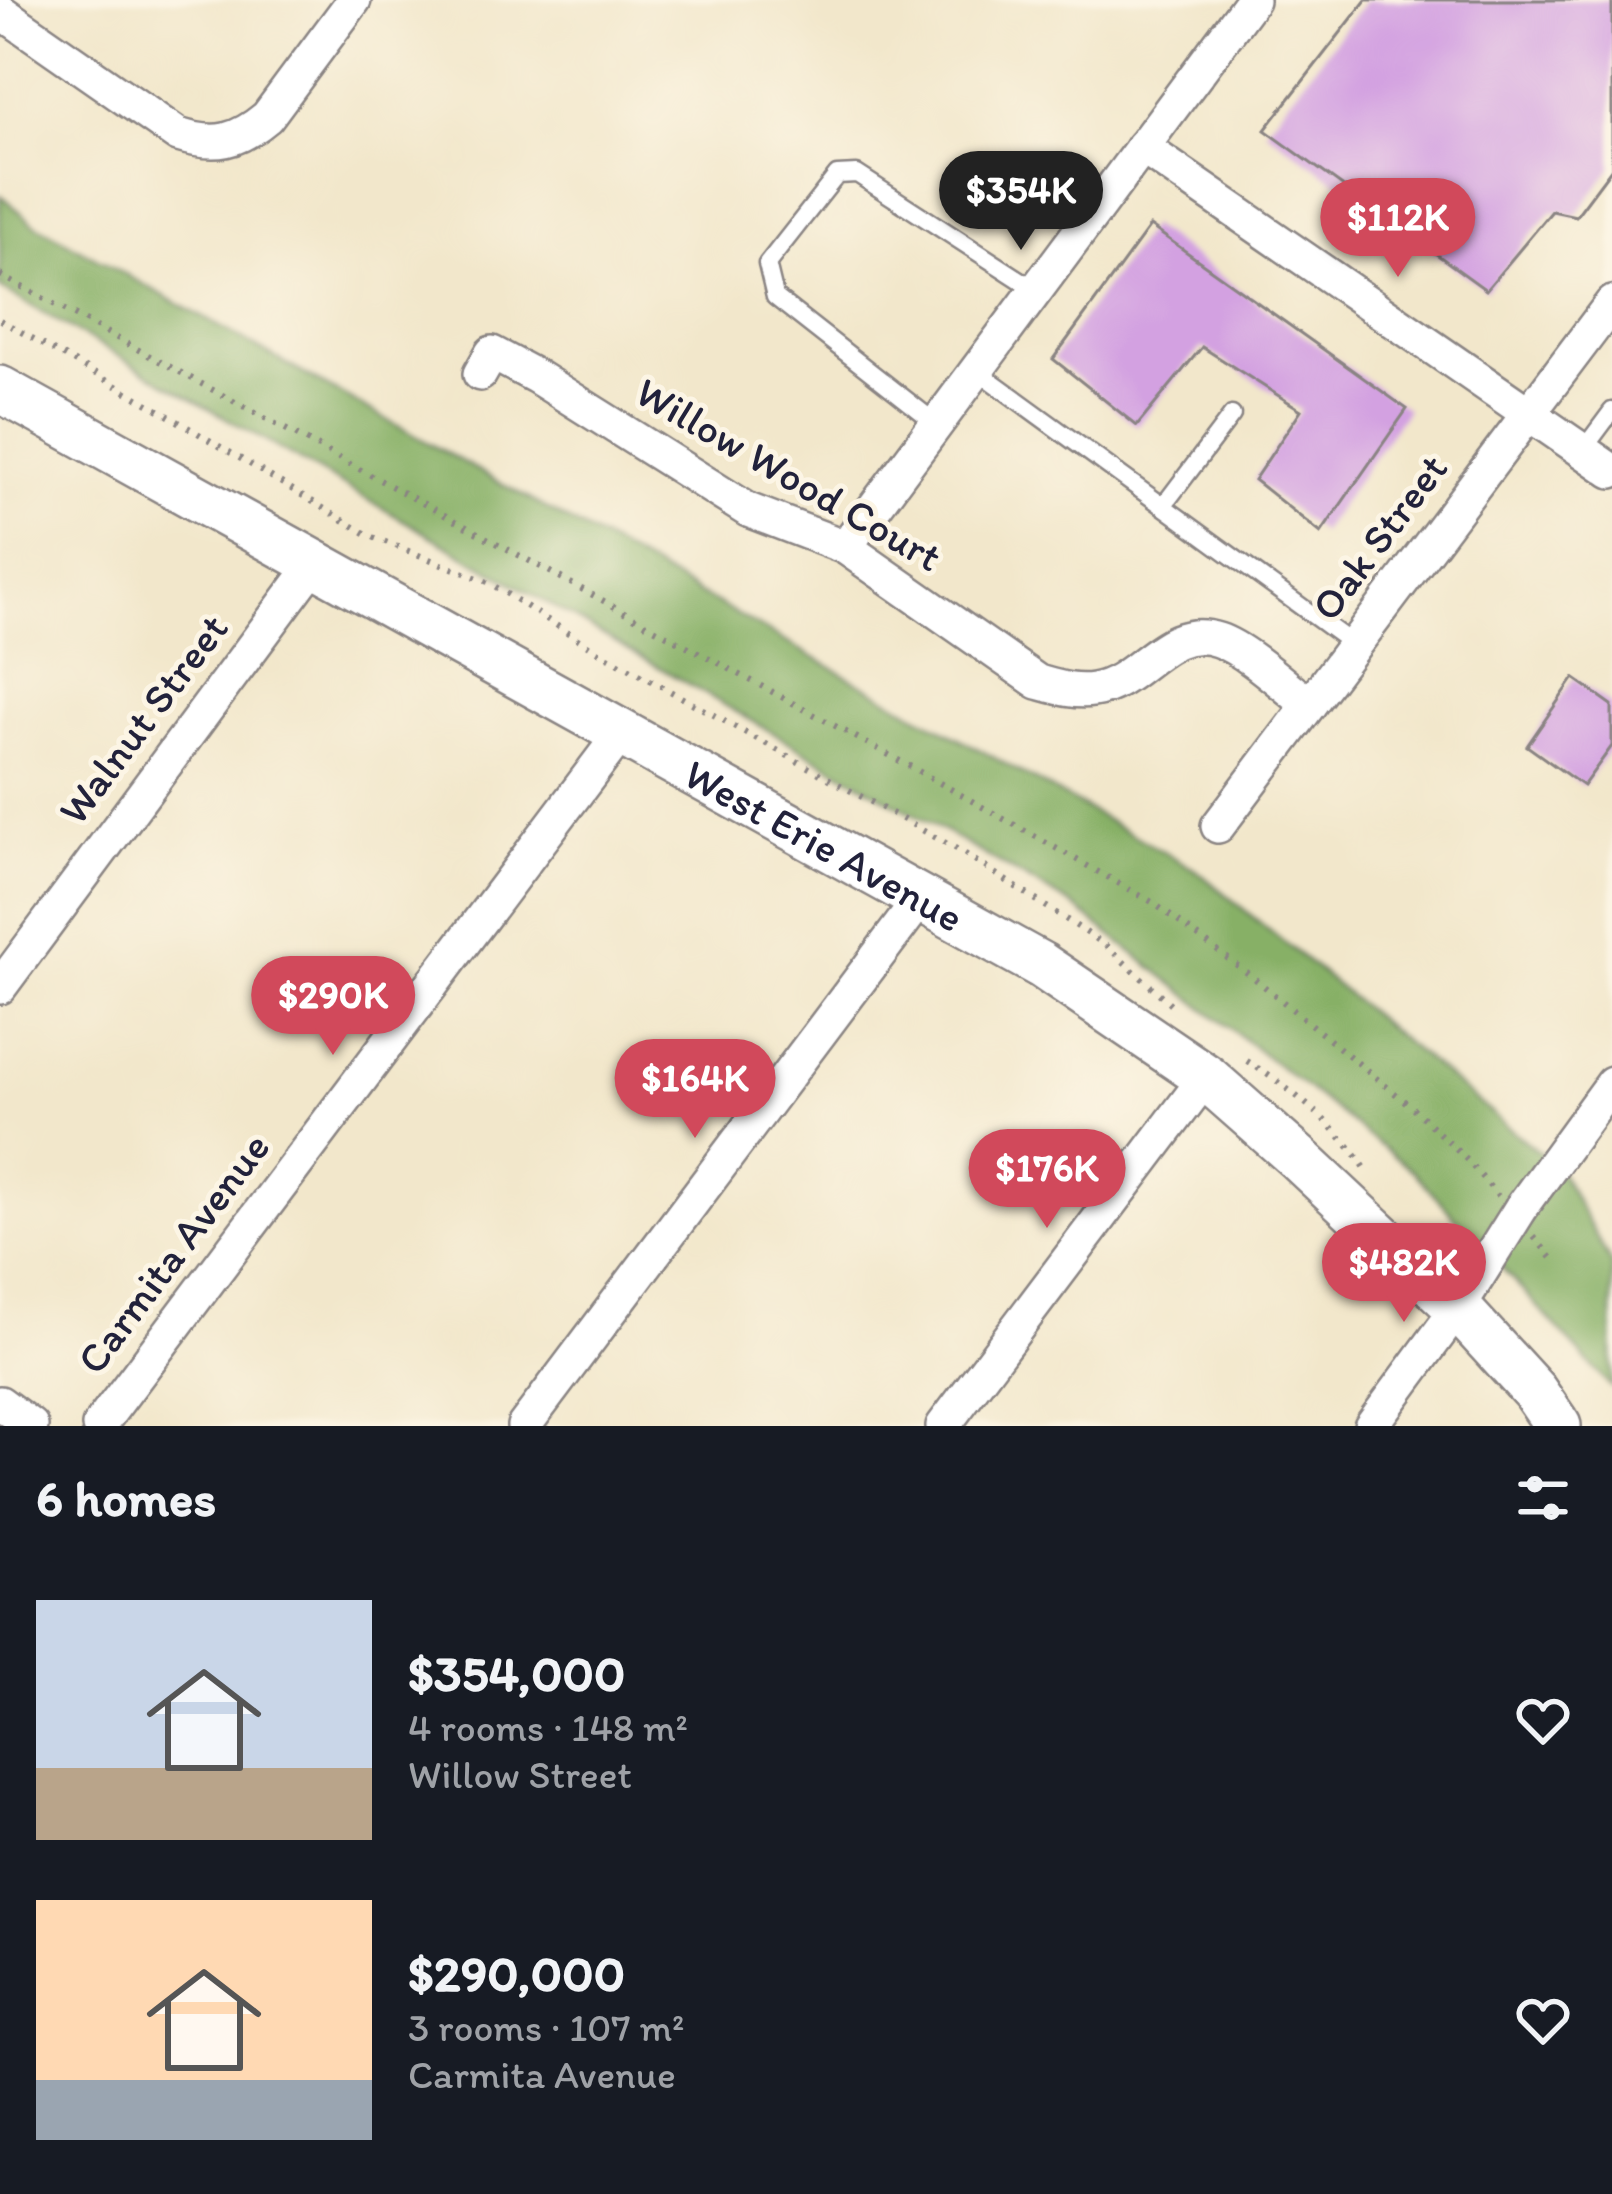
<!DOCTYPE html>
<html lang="en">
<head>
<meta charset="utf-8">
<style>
	body { margin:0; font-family:Itim,sans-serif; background:#20242c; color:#f1f3f6; height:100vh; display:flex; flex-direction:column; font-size:45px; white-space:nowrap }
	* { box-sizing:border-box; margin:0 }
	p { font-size:39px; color:#9ea1a6 }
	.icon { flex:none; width:66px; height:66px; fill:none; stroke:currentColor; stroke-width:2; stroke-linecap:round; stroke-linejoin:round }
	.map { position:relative; height:1426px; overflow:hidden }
	.panel { display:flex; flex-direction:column; background:#171b24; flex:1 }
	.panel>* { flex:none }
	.price { position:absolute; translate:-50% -102px; padding:0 27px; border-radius:42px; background:#d1495b; color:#fff; font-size:39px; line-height:78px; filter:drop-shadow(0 3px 6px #0008) }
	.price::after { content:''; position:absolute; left:50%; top:72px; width:36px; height:27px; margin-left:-18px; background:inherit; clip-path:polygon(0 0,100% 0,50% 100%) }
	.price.active { background:#222; color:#fff }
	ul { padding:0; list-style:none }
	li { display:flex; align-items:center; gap:36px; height:300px; padding:0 36px }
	li span { display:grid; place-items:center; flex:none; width:336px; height:240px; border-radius:0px; color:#555 }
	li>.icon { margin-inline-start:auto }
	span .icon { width:144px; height:144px; fill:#fffc; stroke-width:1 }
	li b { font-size:51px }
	h2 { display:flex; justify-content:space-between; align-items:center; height:144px; padding:0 36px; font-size:51px }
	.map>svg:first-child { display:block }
	.forest { fill:#87b066; stroke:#546950; stroke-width:3 }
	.building { fill:#d3a1e1 }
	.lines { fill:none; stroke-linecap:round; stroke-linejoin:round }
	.lane-casing { stroke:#8a8483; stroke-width:21 }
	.street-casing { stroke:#8a8483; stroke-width:38 }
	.secondary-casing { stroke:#8a8483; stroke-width:50 }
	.path { stroke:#8a8483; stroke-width:6; stroke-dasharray:3 9; stroke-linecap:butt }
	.lane { stroke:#fff; stroke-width:16 }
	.street { stroke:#fff; stroke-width:33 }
	.secondary { stroke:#fff; stroke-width:45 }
	.street-bridge-casing { stroke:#8a8483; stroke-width:38; stroke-linecap:butt }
	.street-bridge { stroke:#fff; stroke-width:33 }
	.labels { text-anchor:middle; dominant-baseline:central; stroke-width:10; stroke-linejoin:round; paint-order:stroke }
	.street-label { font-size:42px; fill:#22223b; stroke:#fcf5e5 }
</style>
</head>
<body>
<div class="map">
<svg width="1612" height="1426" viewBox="0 0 1612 1426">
	<rect width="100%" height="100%" fill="#fcf5e5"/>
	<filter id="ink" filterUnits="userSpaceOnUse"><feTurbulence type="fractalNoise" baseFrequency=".00833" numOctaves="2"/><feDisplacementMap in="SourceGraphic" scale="24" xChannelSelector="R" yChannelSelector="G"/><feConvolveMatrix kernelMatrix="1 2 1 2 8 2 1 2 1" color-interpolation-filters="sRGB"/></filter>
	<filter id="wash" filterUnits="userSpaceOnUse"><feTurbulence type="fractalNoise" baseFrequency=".004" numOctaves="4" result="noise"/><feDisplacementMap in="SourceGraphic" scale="48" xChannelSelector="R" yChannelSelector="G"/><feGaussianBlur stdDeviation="2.7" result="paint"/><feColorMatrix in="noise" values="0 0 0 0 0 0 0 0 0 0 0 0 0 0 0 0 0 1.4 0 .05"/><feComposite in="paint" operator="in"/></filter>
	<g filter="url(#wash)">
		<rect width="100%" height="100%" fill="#f2e7cb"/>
		<!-- forest -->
		<polygon class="forest" points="0,195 35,224 1196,870 1558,1168 1612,1265 1612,1388 1413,1171 1072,905 0,288"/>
		<g id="blocks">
			<!-- building -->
			<g class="building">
				<polygon points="1366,0 1612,0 1612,168 1576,216 1552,211 1486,290 1265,130"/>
				<polygon points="1150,226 1407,409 1321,533 1254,480 1301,410 1202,347 1137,426 1053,359"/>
				<polygon points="1574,678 1612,705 1612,746 1583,786 1527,746"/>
			</g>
		</g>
	</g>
	<g filter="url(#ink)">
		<use href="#blocks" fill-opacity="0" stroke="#8a8483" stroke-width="3"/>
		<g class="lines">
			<defs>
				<g id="lane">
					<polyline points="976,370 1354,645"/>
					<polyline points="937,424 775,297 767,264 837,175 857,174 1036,290"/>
					<polyline points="1583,450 1612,411"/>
					<polyline points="1163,506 1232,415"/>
				</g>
				<g id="street">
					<path d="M0,11l178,124c38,12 59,7 89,-18l87,-117"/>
					<polyline points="1142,147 1612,471"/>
					<path d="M480,374l12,-21 45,24 211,133 97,37 193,135c18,5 36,11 55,8 48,-7 71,-68 125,-50 27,9 67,46 91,65"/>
					<polyline points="845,547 1252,0"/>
					<polyline points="1218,826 1612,303"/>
					<polyline points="0,987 315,563"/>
					<polyline points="1521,1208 1612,1083"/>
					<polyline points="0,1403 31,1426"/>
					<polyline points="99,1426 623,731"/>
					<polyline points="524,1426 922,897"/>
					<polyline points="943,1426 1206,1077"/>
					<polyline points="1371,1426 1458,1308 1489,1259"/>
				</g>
				<g id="secondary">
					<path id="s1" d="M0,389l1041,576 165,112 92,81 160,150 76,83 24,35"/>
				</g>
			</defs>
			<!-- lane casing -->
			<use href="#lane" class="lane-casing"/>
			<!-- street casing -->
			<use href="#street" class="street-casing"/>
			<!-- secondary casing -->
			<use href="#secondary" class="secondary-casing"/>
			<!-- path -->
			<g class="path">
				<polyline points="0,275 913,768 1152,902 1254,978 1413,1108 1467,1160 1498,1196"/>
				<polyline points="0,320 159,410 370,536 488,582 592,648 962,852 1104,944 1174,1007"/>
				<path d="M1247,1061c45,29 89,63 118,107"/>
				<polyline points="1534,1237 1552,1258"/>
			</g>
			<!-- lane -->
			<use href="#lane" class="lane"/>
			<!-- street -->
			<use href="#street" class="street"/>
			<!-- secondary -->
			<use href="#secondary" class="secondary"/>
			<defs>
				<polyline id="street-bridge" points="1489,1259 1521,1208"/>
			</defs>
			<!-- street-bridge casing -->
			<use href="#street-bridge" class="street-bridge-casing"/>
			<!-- street-bridge -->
			<use href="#street-bridge" class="street-bridge"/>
		</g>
	</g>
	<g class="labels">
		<!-- street labels -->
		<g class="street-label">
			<text transform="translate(789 474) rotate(30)">Willow Wood Court</text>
			<text transform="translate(1379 537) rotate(-53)">Oak Street</text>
			<text transform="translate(143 719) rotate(-53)">Walnut Street</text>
			<text stroke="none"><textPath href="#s1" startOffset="942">West Erie Avenue</textPath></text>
			<text transform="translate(173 1253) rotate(-53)">Carmita Avenue</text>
		</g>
	</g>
</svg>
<b class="price active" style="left:1021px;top:253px">$354K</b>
<b class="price" style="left:1398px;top:280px">$112K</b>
<b class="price" style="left:333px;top:1058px">$290K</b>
<b class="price" style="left:695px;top:1141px">$164K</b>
<b class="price" style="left:1047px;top:1231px">$176K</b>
<b class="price" style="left:1404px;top:1325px">$482K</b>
</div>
<section class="panel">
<h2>6 homes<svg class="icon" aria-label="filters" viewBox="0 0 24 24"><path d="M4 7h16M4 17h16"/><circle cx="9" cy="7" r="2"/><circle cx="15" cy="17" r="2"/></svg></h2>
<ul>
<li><span style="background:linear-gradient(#c9d6e8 70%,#b9a48a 0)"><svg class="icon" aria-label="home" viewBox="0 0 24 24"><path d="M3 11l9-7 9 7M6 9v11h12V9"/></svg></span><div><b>$354,000</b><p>4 rooms · 148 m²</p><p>Willow Street</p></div><svg class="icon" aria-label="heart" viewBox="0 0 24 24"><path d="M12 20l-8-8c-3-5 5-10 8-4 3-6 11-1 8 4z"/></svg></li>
<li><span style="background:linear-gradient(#ffd9b3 75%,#9aa5b1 0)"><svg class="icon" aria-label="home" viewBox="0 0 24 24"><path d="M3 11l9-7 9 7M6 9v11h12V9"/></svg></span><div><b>$290,000</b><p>3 rooms · 107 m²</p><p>Carmita Avenue</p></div><svg class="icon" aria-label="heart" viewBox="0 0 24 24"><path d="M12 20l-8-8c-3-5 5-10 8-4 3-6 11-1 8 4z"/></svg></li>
</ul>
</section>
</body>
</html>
